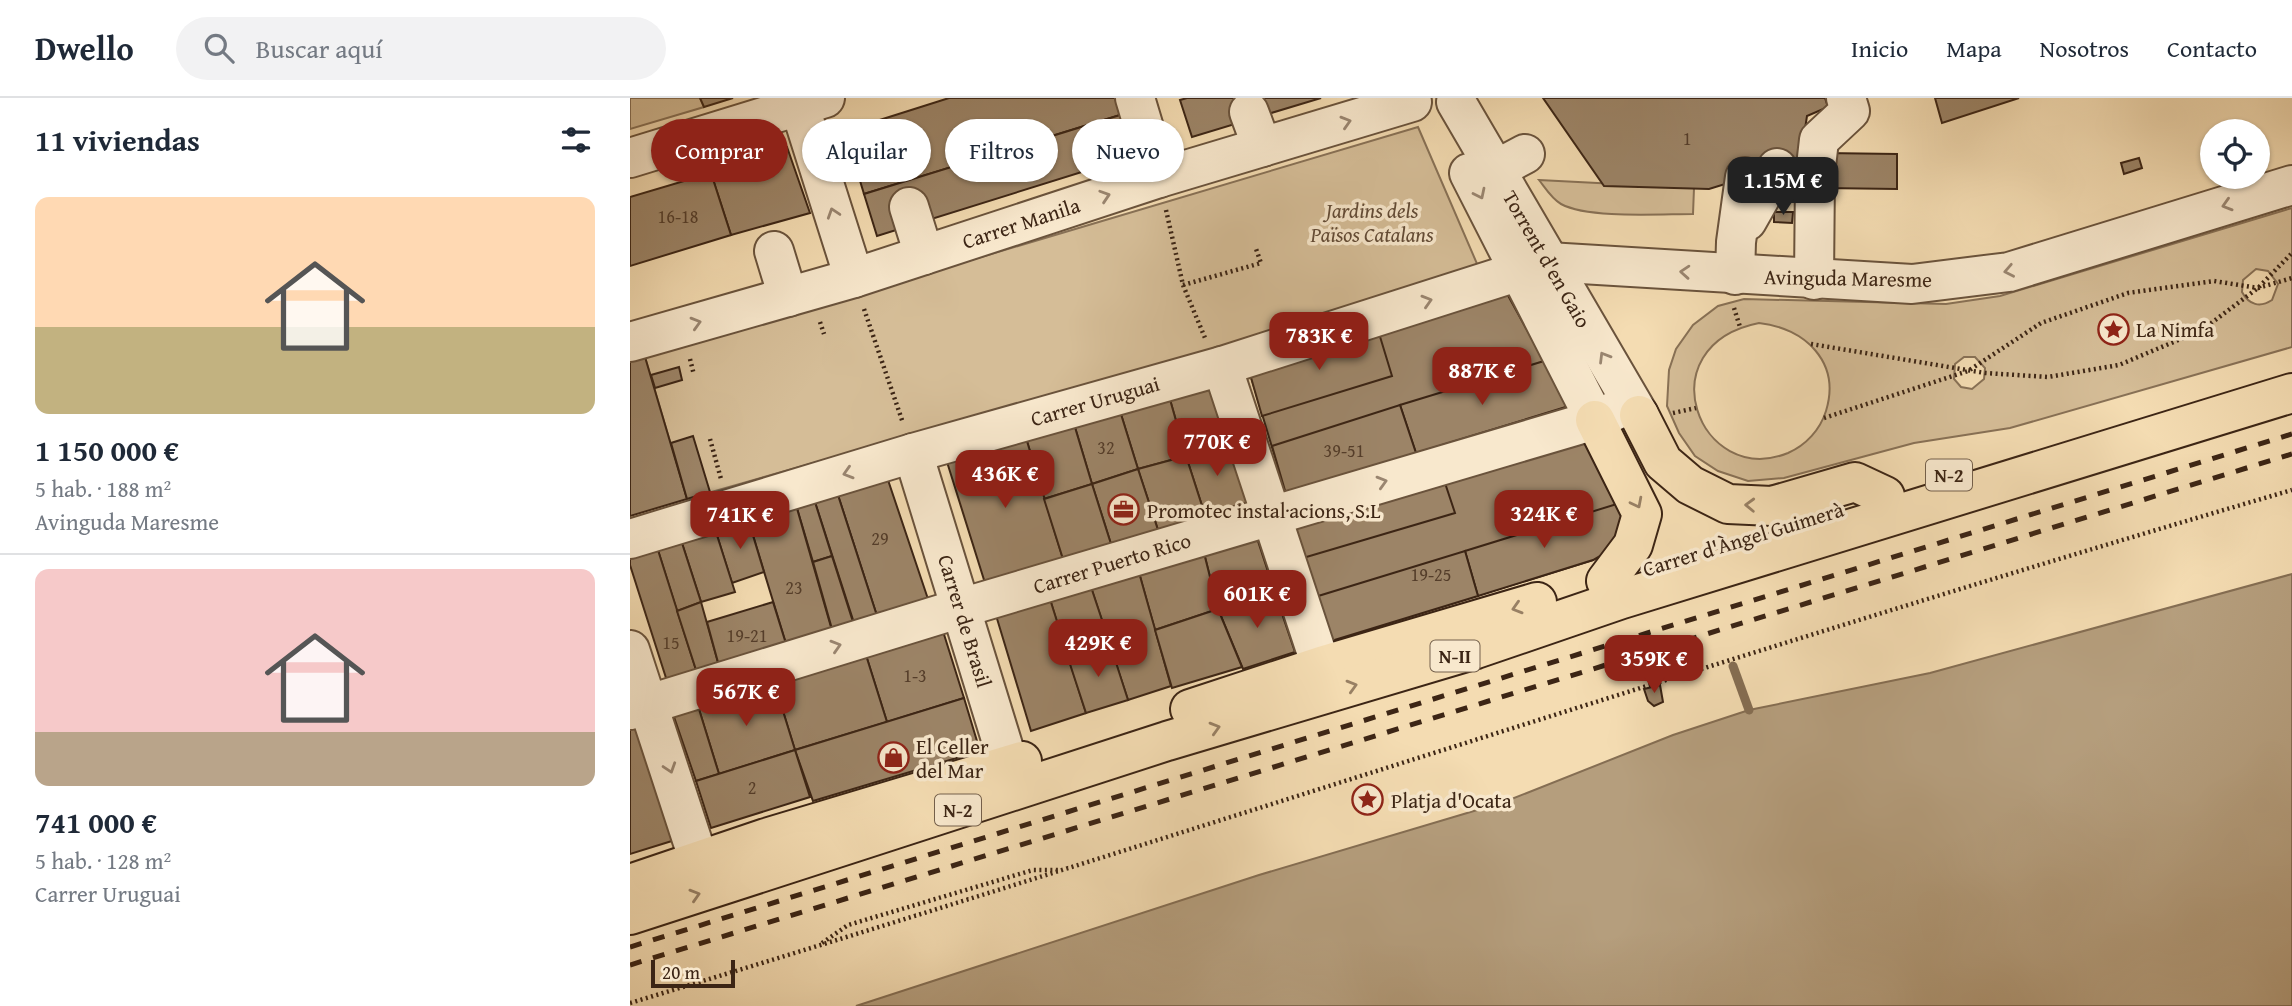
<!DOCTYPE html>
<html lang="es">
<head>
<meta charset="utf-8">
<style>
	body { margin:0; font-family:"Gentium Book Plus",serif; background:#f2f2f3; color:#1f2937; height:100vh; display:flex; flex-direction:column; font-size:26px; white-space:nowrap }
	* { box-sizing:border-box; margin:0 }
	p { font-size:23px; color:#747a83 }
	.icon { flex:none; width:38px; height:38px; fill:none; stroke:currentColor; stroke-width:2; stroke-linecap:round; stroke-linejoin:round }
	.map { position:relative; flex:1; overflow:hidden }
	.sheet { display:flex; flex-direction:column; background:#fff; width:630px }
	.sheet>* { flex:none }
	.top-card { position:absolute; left:21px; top:21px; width:665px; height:63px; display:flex; gap:14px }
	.buttons { position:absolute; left:1570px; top:21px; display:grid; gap:14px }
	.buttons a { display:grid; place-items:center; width:70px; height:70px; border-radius:50%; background:#fff; box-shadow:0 2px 5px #0004; font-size:35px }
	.scale { position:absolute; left:21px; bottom:18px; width:84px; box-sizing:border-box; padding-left:7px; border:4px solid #3c2515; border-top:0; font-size:19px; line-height:24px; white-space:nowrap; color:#3c2515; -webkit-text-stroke:5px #f8e8cd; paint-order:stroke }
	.price { position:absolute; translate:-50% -60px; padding:0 16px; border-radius:14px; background:#8f2418; color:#fff; font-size:23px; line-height:46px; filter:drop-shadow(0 2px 4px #0008) }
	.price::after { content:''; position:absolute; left:50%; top:42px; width:21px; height:16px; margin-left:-10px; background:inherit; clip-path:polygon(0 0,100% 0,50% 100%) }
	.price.on { background:#222; color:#fff }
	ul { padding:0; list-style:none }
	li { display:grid; align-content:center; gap:14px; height:371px; padding:0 35px }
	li+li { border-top:2px solid #e0e1e3 }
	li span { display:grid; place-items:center; height:217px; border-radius:14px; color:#555 }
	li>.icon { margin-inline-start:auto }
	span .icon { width:126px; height:126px; fill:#fffc; stroke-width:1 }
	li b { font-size:30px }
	h2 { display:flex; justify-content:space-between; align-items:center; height:84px; padding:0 35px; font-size:30px }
	.pill { padding:0 24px; border-radius:32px; background:#fff; box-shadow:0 2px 5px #0004; font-size:24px; line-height:63px }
	.pill.on { background:#8f2418; color:#fff }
	header { display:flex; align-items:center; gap:42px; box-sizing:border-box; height:98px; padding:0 35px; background:#fff; border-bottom:2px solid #e0e1e3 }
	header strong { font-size:33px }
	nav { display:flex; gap:38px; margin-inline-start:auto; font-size:24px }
	.search { width:490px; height:63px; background:#f2f2f3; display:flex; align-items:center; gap:18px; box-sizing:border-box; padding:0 24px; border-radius:38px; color:#747a83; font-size:26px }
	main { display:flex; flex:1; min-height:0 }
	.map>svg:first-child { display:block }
	.green { fill:#d5bd97; stroke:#887156; stroke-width:2; fill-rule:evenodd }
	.water { fill:#b59e7d; stroke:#856e53; stroke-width:2 }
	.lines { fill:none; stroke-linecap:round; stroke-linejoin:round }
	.stream { stroke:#856e53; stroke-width:9 }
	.building { fill:#9c8467; stroke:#3c2515; stroke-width:2 }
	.minor-casing { stroke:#6a533c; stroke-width:42 }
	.major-casing { stroke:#3c2515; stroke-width:42 }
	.path { stroke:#3c2515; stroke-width:4.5; stroke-dasharray:2 3.5; stroke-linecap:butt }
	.minor { stroke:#f8e8cd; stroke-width:38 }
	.major { stroke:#f4dcb2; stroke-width:38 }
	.rail { stroke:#3c2515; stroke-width:5; stroke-dasharray:12 12; stroke-linecap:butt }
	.oneway { stroke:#9a8671 }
	.oneway2 { stroke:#988064 }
	.labels { text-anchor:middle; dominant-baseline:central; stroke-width:7; stroke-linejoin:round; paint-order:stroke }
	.number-label { font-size:18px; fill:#543d2a }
	.shield { fill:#f8e8cd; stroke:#74604c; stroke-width:2 }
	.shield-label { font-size:19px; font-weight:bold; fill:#3c2515 }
	.park-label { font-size:21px; font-style:italic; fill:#624b36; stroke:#f8e8cd }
	.street-label { font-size:21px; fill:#3c2515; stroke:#f8e8cd }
	.poi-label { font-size:21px; fill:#3c2515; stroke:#f8e8cd; text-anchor:start }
</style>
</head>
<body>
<header>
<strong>Dwello</strong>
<div class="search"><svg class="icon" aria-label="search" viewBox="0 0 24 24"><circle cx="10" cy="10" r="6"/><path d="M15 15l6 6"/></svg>Buscar aquí</div>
<nav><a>Inicio</a><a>Mapa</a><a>Nosotros</a><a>Contacto</a></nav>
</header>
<main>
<section class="sheet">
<h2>11 viviendas<svg class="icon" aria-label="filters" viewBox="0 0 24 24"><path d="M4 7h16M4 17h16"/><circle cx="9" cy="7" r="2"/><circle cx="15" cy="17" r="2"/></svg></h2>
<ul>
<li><span style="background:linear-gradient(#ffd9b3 60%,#c2b280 0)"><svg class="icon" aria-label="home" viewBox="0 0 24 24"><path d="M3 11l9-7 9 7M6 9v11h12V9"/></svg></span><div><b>1 150 000 €</b><p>5 hab. · 188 m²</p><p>Avinguda Maresme</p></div></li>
<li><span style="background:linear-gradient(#f6c9c9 75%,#b9a48a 0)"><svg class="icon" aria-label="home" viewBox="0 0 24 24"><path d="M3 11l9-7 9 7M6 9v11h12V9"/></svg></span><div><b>741 000 €</b><p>5 hab. · 128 m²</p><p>Carrer Uruguai</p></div></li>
</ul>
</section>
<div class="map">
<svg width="1662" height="908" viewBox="0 0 1662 908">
	<rect width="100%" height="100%" fill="#f4dcb2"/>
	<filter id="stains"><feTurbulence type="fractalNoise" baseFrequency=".00286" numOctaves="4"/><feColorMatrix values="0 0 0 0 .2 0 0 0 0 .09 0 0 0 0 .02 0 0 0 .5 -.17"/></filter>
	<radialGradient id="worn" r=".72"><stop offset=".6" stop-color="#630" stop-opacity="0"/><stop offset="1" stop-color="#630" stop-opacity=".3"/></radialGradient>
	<!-- green -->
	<g class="green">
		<polygon points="0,0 70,0 74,9 0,31"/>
		<polygon points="788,29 851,175 57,401 15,259"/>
		<path d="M909,82l155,8 -1,26c-33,0 -104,5 -132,-10 -9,-5 -15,-15 -22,-24z"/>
		<path d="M1662,110v139l-282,81 -96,15 -130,35 -36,3 -30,-10 -23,-15 -16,-23 -12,-27 2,-36 7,-21 17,-24 25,-19 26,-7 202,5 54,-8zM1626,171l12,2 10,13 -6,16c-12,8 -23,5 -30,-8l1,-12zM1129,225c46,5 82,39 67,88 -6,19 -20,34 -38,42 -89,36 -143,-107 -29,-130zM1334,259h11l10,11 -1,11 -12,10 -11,-2 -7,-8 1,-15z"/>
	</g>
	<!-- water -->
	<polygon class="water" points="1662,476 1662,908 226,908 629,777 874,704 1043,637 1119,612 1300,575"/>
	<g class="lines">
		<!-- stream -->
		<polyline class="stream" points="1103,568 1119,612"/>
	</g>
	<!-- building -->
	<g class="building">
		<polygon points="70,0 103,0 74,9"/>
		<polygon points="319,0 485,0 490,17 234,96 215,33"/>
		<polygon points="557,0 691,0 562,39 550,2"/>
		<polygon points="913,0 1195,0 1198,9 1177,18 1170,63 1079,91 974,88"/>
		<polygon points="1305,0 1389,0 1312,25"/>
		<polygon points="490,17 503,58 247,138 234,96"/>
		<polygon points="157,49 180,115 101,137 81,75"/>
		<polygon points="1194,55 1267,56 1267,91 1193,90"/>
		<polygon points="1509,60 1512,70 1494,76 1491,65"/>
		<polygon points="81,75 101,137 0,168 0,99"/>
		<polygon points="1144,114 1163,114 1162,125 1144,124"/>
		<polygon points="875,192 899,236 762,278 748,232"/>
		<polygon points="875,192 939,308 656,396 618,269"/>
		<polygon points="748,232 762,278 632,318 618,269"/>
		<polygon points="15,259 57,401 0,418 0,263"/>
		<polygon points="914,263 939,308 786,355 770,307"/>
		<polygon points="49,269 52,282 25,290 21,277"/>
		<polygon points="580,285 599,343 556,358 539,298"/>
		<polygon points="539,298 556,358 508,371 490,313"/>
		<polygon points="770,307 786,355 656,396 642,348"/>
		<polygon points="490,313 508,371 462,386 444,326"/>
		<polygon points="444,326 462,386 414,401 396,340"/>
		<polygon points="954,335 971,367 825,415 813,379"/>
		<polygon points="954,335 993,417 984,445 975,455 963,462 698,544 662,428"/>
		<polygon points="63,338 80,394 57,401 41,345"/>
		<polygon points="396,340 433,461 355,485 317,364"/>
		<polygon points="599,343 618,404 575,417 556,358"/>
		<polygon points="556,358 575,417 528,432 508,371"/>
		<polygon points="508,371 528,432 481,446 462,386"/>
		<polygon points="257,379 299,504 248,521 207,394"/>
		<polygon points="813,379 825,415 673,460 662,428"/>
		<polygon points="462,386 481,446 433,461 414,401"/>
		<polygon points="207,394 248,521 225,528 184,401"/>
		<polygon points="184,401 202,458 183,464 166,407"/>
		<polygon points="990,405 993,417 984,445 975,455 963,462 848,498 835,453"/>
		<polygon points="166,407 203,536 157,549 118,421"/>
		<polygon points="118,421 134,474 102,485 85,431"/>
		<polygon points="85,431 105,494 71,504 51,442"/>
		<polygon points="625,434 645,495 588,511 573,451"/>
		<polygon points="51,442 71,504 47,513 27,449"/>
		<polygon points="27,449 67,575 37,583 0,467 0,458"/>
		<polygon points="573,451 588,511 525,532 508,471"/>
		<polygon points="835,453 848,498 698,544 685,499"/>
		<polygon points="202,458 223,524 202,531 183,464"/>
		<polygon points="508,471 541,588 498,602 460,486"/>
		<polygon points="460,486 480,546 439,563 419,498"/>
		<polygon points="645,495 665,554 613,571 588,511"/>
		<polygon points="419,498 456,615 401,633 365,514"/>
		<polygon points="71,504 89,568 67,575 47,513"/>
		<polygon points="143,504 157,549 89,568 77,524"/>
		<polygon points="588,511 612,569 542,590 525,532"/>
		<polygon points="312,530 334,600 257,624 235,554"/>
		<polygon points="480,546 498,602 456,615 439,563"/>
		<polygon points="235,554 257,624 165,652 144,584"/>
		<polygon points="144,584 165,652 89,676 68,608"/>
		<polygon points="1030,587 1033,604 1024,608 1018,603 1014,591"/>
		<polygon points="334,600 350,653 183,703 165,652"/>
		<polygon points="68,608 89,676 66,683 43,616"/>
		<polygon points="7,623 45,742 0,756 0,625"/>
		<polygon points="165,652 180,699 81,730 66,683"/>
	</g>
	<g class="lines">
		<defs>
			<g id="minor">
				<polyline points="167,0 224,180"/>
				<polyline points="505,0 529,80"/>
				<polyline points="826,4 1009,317"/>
				<polyline points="619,14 632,49"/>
				<polyline points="0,60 195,0"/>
				<polyline points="865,72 895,56"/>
				<polyline points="839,75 965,322"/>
				<polyline points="279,109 294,157"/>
				<polyline points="1117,123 1147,70"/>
				<polyline points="144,153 158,199"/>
				<polyline points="1105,177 1106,144 1115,79"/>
				<polyline points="1184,182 1185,77 1189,42 1220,13 1216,0"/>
				<polyline points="0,244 224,180 529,80 782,4"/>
				<polyline points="592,268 691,568"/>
				<polyline points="283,355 374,651"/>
				<polyline points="0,441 283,355 592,268 918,164 1282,186 1379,174 1662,87"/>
				<polyline points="0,552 69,763"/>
				<polyline points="0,612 331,510 965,322 1001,305"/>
			</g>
			<g id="major">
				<polyline points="1009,317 1033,364 1060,387 1098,406 1142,408 1225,384 1255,398"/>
				<polyline points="965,322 1012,416 1003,447 976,483"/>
				<polyline points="560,611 691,568 907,504"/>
				<polyline points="0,786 136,740 392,663"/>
				<polyline points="0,817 537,643 846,551 992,501 1662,295"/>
			</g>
		</defs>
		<!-- minor casing -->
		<use href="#minor" class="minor-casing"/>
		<!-- major casing -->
		<use href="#major" class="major-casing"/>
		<!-- path -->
		<g class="path">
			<polyline points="536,112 553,187 575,240"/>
			<polyline points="553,187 631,165 625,148"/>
			<polyline points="1104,210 1110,229"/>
			<polyline points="234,211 273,325"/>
			<polyline points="190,224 194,236"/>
			<polyline points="1181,246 1355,275 1418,279 1489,267 1572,232 1628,190 1662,155"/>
			<polyline points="60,261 64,277"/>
			<polyline points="1043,315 1066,310"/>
			<polyline points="1194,320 1338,273 1411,225 1498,195 1584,183 1628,190 1662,180"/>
			<polyline points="80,341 91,381"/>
			<polyline points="192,845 218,827 403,772 428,772"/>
			<path d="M0,905c555,-167 1105,-351 1662,-513"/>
		</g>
		<!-- minor -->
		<use href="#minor" class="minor"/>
		<!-- major -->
		<use href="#major" class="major"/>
		<!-- rail -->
		<g class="rail">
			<polyline points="0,849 1662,336"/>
			<polyline points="0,867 1662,356"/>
		</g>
	</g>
	<!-- one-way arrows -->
	<defs><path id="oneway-chevron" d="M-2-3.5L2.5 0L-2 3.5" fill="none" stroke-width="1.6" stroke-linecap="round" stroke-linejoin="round" transform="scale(1.75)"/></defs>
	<g class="oneway">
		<use href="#oneway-chevron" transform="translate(716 24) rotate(-17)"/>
		<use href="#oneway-chevron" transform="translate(850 96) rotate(64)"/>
		<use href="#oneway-chevron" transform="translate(475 98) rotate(-18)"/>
		<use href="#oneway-chevron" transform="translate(1597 107) rotate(163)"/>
		<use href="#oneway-chevron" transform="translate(203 115) rotate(-108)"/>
		<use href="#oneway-chevron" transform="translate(1379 173) rotate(169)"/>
		<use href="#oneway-chevron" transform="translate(1055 174) rotate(-176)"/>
		<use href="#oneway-chevron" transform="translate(797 203) rotate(-17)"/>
		<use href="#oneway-chevron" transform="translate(66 225) rotate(-16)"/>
		<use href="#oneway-chevron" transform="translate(974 259) rotate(-121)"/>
		<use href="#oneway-chevron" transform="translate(218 375) rotate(163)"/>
		<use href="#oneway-chevron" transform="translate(752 384) rotate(-16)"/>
		<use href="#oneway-chevron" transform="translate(206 548) rotate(-17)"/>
		<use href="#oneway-chevron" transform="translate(40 670) rotate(72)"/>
	</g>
	<g class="oneway2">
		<use href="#oneway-chevron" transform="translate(1007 405) rotate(63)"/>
		<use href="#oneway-chevron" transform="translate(1120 407) rotate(-178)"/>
		<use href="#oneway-chevron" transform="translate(887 510) rotate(163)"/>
		<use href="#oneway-chevron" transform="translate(722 588) rotate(-16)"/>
		<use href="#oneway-chevron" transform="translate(585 630) rotate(-16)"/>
		<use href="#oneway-chevron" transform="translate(65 797) rotate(-17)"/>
	</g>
	<!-- icons -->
	<defs>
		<symbol id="sight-ring" viewBox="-11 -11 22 22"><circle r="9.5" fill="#f8e8cd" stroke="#8f2418" stroke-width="1.5"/><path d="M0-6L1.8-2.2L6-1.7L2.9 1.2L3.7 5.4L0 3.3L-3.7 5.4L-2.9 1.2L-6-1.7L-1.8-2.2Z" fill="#8f2418"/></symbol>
		<symbol id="office-ring" viewBox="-11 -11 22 22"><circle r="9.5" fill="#f8e8cd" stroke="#8f2418" stroke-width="1.5"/><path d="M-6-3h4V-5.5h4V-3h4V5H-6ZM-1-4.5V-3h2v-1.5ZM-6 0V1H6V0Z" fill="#8f2418"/></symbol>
		<symbol id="shop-ring" viewBox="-11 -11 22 22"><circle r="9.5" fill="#f8e8cd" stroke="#8f2418" stroke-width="1.5"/><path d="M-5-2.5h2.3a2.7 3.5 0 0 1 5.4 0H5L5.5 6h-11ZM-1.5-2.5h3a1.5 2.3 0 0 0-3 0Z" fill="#8f2418"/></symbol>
	</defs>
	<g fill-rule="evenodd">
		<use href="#sight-ring" x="1466" y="214" width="35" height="35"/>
		<use href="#office-ring" x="476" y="394" width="35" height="35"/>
		<use href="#shop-ring" x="246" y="642" width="35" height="35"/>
		<use href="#sight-ring" x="720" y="684" width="35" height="35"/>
	</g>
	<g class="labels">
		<!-- number labels -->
		<g class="number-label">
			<text x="1057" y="40">1</text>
			<text x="48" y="118">16-18</text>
			<text x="476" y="349">32</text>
			<text x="714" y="352">39-51</text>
			<text x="250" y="440">29</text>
			<text x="801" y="476">19-25</text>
			<text x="164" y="489">23</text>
			<text x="117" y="537">19-21</text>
			<text x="41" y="544">15</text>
			<text x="285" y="577">1-3</text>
			<text x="122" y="689">2</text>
		</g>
		<!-- shield labels -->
		<g class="shield">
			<rect x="1296" y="361.5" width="46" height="31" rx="5"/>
			<rect x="800.5" y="542.5" width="49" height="31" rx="5"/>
			<rect x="305" y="696.5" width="46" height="31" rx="5"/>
		</g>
		<g class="shield-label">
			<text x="1319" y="377">N-2</text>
			<text x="825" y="558">N-II</text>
			<text x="328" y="712">N-2</text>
		</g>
		<!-- park labels -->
		<g class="park-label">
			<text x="742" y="112">Jardins dels<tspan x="742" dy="24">Països Catalans</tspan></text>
		</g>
		<!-- street labels -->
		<g class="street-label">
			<text transform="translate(391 125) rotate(-18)">Carrer Manila</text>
			<text transform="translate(917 161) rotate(60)">Torrent d'en Gaio</text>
			<text transform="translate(1218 180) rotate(1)">Avinguda Maresme</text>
			<text transform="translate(465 303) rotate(-16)">Carrer Uruguai</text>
			<text transform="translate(1113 441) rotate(-17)">Carrer d'Àngel Guimerà</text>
			<text transform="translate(482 465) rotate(-17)">Carrer Puerto Rico</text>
			<text transform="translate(335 523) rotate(73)">Carrer de Brasil</text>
		</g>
		<!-- poi labels -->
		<g class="poi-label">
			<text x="1506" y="231">La Nimfa</text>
			<text x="517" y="412">Promotec instal·acions, S.L</text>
			<text x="286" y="648">El Celler<tspan x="286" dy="24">del Mar</tspan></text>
			<text x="761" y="702">Platja d'Ocata</text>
		</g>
	</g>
	<rect width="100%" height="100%" filter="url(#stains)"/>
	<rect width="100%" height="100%" fill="url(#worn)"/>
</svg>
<div class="buttons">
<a><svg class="icon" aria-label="locate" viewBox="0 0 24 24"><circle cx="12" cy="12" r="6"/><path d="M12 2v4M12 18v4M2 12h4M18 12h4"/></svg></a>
</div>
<div class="scale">20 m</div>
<b class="price on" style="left:1153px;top:119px">1.15M €</b>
<b class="price" style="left:689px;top:274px">783K €</b>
<b class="price" style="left:852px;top:309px">887K €</b>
<b class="price" style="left:587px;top:380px">770K €</b>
<b class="price" style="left:375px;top:412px">436K €</b>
<b class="price" style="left:914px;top:452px">324K €</b>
<b class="price" style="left:110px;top:453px">741K €</b>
<b class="price" style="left:627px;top:532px">601K €</b>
<b class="price" style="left:468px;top:581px">429K €</b>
<b class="price" style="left:1024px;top:597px">359K €</b>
<b class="price" style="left:116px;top:630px">567K €</b>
<div class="top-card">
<a class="pill on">Comprar</a>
<a class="pill">Alquilar</a>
<a class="pill">Filtros</a>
<a class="pill">Nuevo</a>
</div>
</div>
</main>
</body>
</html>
